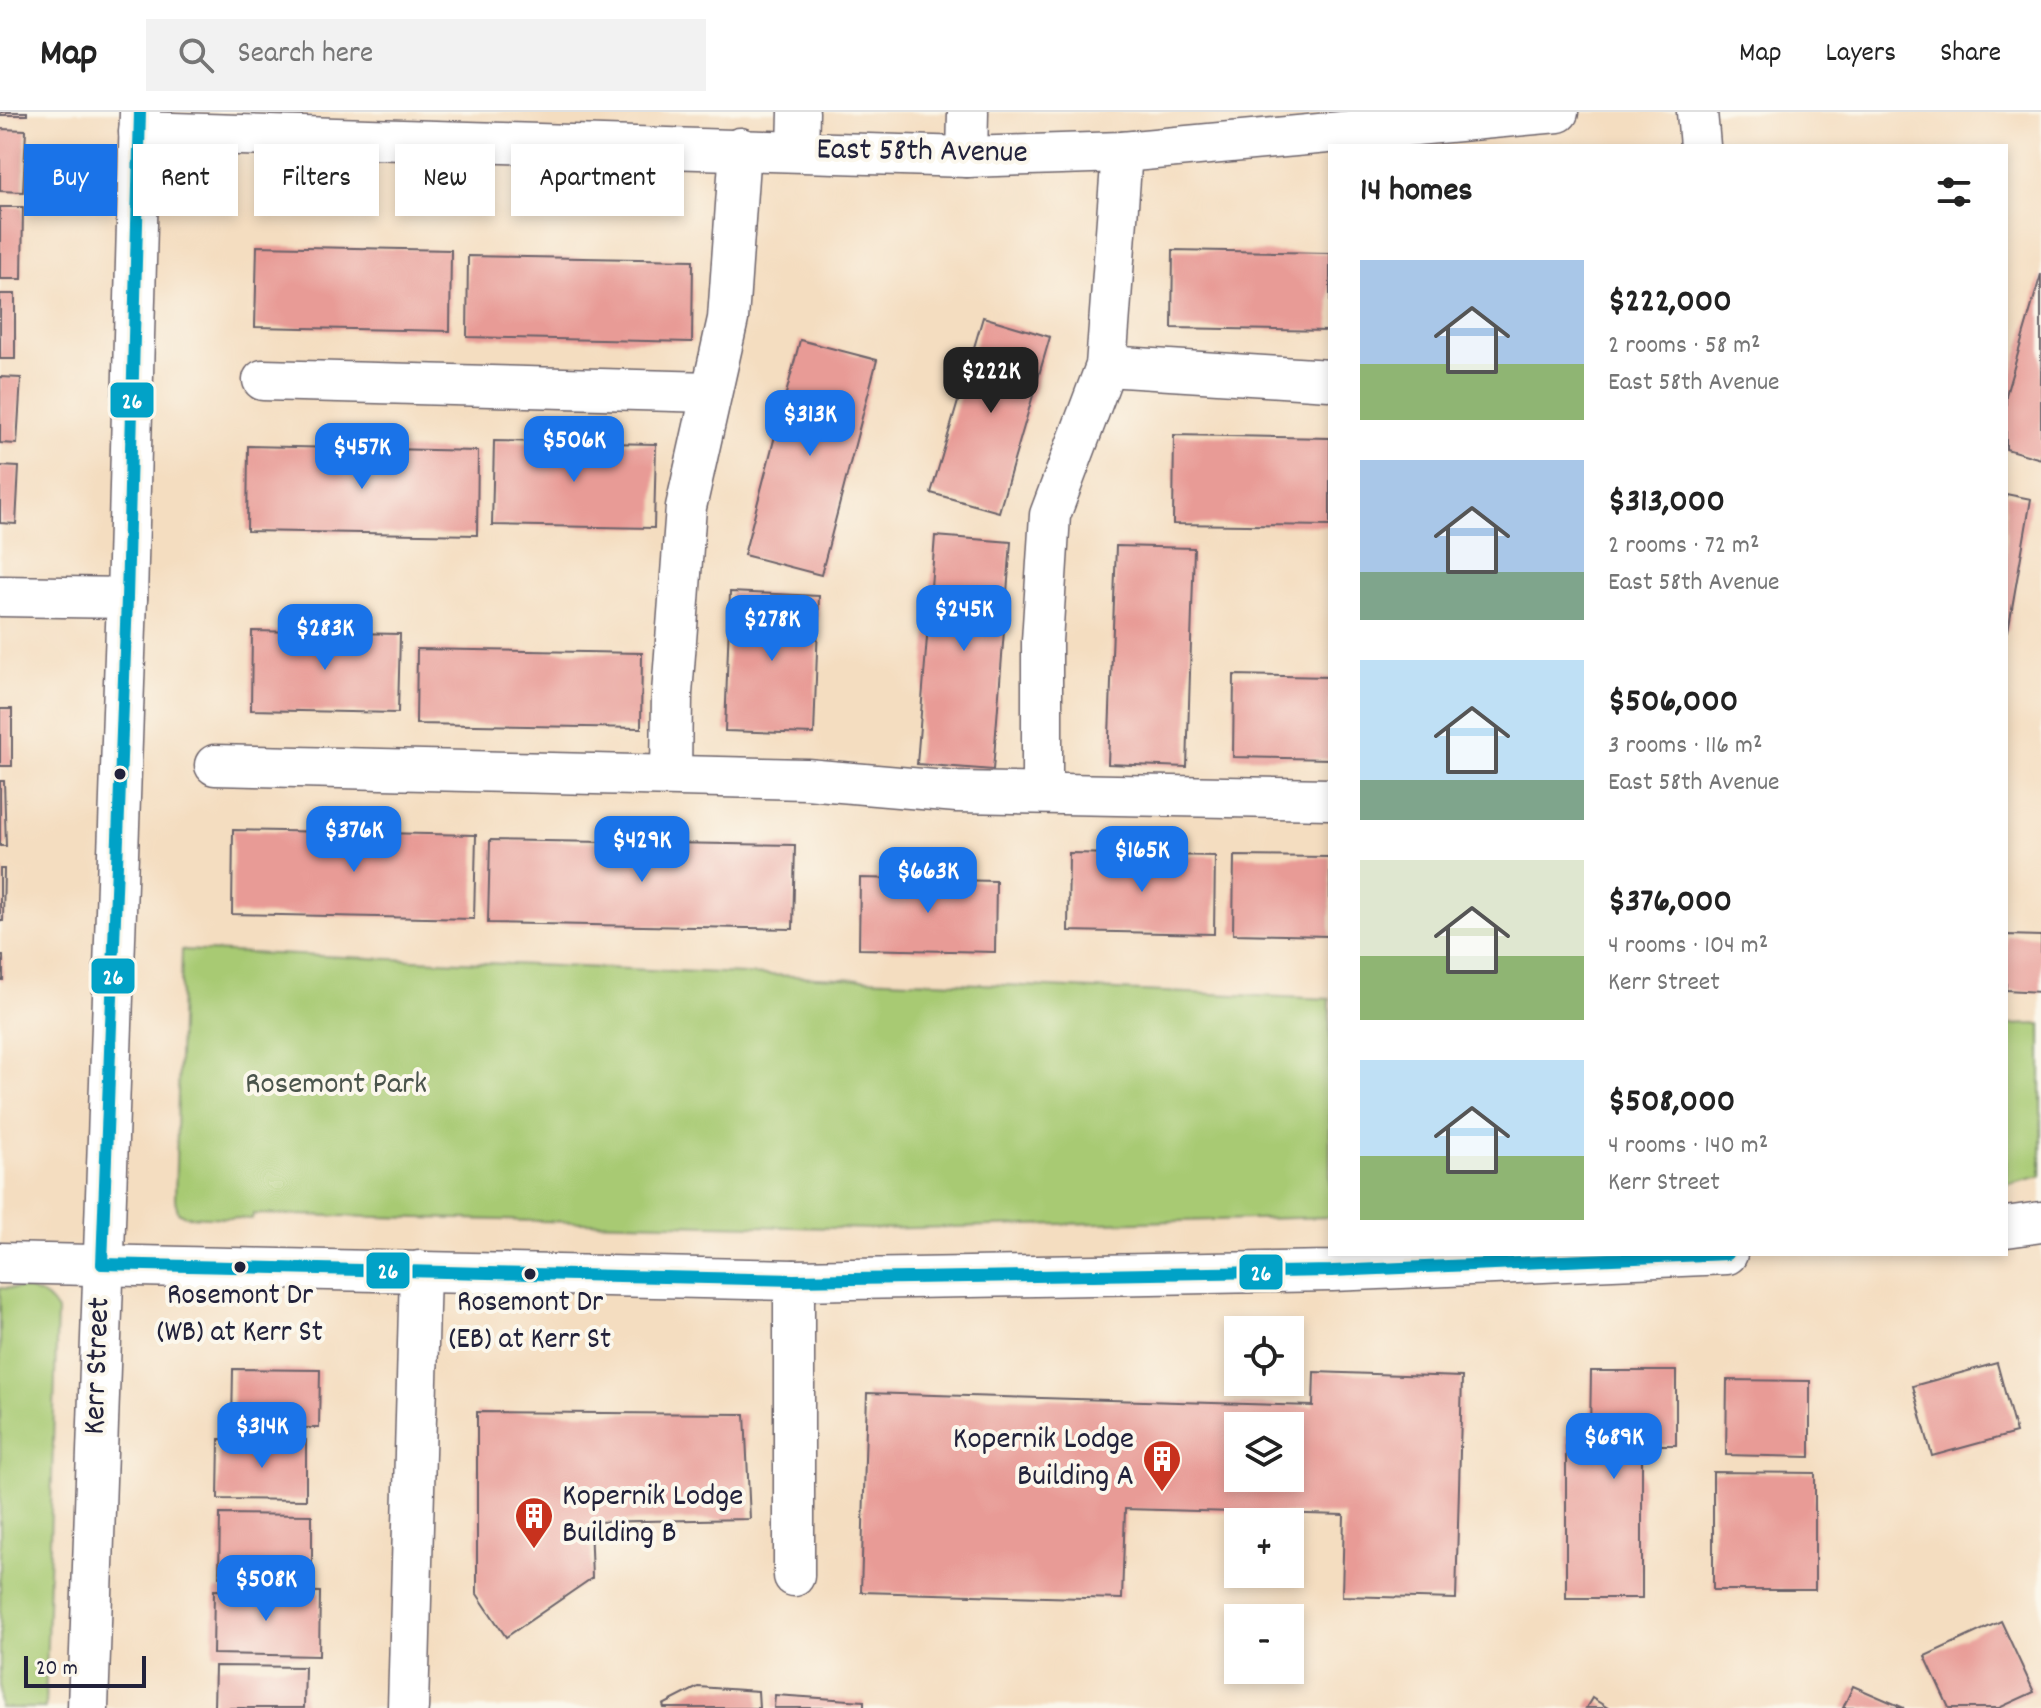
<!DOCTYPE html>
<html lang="en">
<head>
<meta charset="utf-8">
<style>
	body { margin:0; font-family:Dekko,sans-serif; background:#f2f2f2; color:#222; height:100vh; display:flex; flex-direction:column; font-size:30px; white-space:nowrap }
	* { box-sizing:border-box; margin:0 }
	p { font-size:26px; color:#767676 }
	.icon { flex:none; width:44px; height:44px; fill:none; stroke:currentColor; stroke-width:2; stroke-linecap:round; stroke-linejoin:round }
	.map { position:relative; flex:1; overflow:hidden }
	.side { position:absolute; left:1328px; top:32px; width:680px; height:1112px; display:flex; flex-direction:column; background:#fff; border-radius:0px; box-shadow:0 4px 12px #0003 }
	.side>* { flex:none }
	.guide { position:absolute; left:24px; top:32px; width:760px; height:72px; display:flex; gap:16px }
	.fabs { position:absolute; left:1224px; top:1204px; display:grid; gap:16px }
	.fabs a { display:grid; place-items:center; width:80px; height:80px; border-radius:0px; background:#fff; box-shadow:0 4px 12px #0003; font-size:40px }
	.scale { position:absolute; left:24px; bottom:20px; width:122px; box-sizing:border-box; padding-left:8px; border:4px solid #22223b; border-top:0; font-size:22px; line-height:28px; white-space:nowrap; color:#22223b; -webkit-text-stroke:6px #fbf7ec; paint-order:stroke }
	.price { position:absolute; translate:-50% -68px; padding:0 18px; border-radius:16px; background:#1a73e8; color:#fff; font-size:26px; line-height:52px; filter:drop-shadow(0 2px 4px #0008) }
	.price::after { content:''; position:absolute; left:50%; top:48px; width:24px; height:18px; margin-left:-12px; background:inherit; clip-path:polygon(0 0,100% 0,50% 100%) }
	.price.on { background:#222; color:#fff }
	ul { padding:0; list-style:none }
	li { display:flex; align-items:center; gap:24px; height:200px; padding:0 32px }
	li span { display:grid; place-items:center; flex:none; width:224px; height:160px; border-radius:0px; color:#555 }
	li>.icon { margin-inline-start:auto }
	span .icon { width:96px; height:96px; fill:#fffc; stroke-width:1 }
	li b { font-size:34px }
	h2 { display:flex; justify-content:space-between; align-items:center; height:96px; padding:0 32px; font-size:34px }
	.pill { padding:0 28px; border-radius:0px; background:#fff; box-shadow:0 4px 12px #0003; font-size:28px; line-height:72px }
	.pill.on { background:#1a73e8; color:#fff }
	header { display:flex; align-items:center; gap:48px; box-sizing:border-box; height:112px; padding:0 40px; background:#fff; border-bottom:2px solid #e0e0e0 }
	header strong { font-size:38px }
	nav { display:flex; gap:44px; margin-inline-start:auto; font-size:28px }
	.search { width:560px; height:72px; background:#f2f2f2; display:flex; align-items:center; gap:20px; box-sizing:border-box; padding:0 28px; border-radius:0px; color:#767676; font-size:30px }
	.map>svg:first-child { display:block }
	.green { fill:#a8ca73; stroke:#657657; stroke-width:2 }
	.building { fill:#e89b96; fill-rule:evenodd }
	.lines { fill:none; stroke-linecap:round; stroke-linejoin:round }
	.minor-casing { stroke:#6c636a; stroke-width:43 }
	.minor { stroke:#fff; stroke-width:40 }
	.bus-1-casing { stroke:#fbf7ec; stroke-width:18 }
	.bus-1 { stroke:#02a2c7; stroke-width:12 }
	.bus-dot { fill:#22223b; stroke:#fbf7ec; stroke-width:3 }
	.labels { text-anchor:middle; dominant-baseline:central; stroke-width:8; stroke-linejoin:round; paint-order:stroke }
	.bus-label { font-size:30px; fill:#22223b; stroke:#fbf7ec }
	.street-label { font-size:32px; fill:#22223b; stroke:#fbf7ec }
	.park-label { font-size:32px; fill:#4a544c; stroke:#fbf7ec }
	.poi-label { font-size:32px; fill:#22223b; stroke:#fbf7ec; text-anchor:end }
	.line-badge { stroke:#fbf7ec; stroke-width:3 }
	.badge-label { font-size:22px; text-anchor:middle; font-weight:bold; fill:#fff }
</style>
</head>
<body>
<header>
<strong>Map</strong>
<div class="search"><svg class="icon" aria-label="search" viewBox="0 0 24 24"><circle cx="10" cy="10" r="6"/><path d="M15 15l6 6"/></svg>Search here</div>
<nav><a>Map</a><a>Layers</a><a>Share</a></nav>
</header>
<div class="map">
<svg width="2041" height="1596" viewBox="0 0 2041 1596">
	<rect width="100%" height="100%" fill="#fbf7ec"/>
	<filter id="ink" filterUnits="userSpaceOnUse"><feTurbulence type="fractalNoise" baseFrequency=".0125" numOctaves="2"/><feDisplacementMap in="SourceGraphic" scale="16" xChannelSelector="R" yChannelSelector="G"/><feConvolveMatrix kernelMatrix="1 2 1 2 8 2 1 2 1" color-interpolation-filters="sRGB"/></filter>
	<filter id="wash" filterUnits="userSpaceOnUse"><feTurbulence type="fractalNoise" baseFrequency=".006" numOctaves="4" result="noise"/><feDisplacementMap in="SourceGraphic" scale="32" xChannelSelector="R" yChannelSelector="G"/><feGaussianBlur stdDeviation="1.8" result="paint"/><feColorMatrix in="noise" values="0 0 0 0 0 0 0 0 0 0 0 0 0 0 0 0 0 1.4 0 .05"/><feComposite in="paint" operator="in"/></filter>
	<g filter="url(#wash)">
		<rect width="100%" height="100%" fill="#f4ddc0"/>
		<!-- green -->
		<g class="green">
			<polygon points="182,838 1330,887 1330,1105 874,1117 253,1102 252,1107 186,1104 178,1100 175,1087"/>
			<polygon points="2041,912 2041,1064 2006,1073 2006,913"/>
			<path d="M0,1176c23,0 44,0 57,23l-12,397h-45z"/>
		</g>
		<g id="blocks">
			<!-- building -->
			<g class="building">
				<rect x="1" y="0" width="26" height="3"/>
				<polygon points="0,17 26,18 23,80 0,79"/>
				<polygon points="0,95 23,95 22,167 0,167"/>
				<polygon points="257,134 451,138 450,219 255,215"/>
				<polygon points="1173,138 1330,141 1330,219 1172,216"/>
				<polygon points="468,144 693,148 692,230 467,225"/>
				<polygon points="2041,162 2041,347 2006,337 2006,283"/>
				<rect x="0" y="182" width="15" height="65"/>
				<polygon points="983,205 1050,225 999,400 931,381"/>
				<polygon points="800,228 877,248 821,463 744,443"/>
				<polygon points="0,265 21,266 17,332 0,331"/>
				<polygon points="1174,323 1330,326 1330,414 1173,412"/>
				<polygon points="494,329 656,332 654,416 492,413"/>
				<polygon points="248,334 478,339 477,423 247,419"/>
				<polygon points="0,354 19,355 16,412 0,411"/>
				<polygon points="2006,382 2031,387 2008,519 2006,519"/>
				<polygon points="935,424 1011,430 993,658 917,652"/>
				<polygon points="1116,434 1194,436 1187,655 1108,652"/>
				<polygon points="730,480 819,484 814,622 725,619"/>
				<polygon points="252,519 400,522 398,601 251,598"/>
				<polygon points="417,537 642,541 641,616 416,612"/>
				<polygon points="1234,563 1330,565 1330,647 1233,645"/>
				<rect x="0" y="597" width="12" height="57"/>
				<polygon points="0,669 4,669 6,734 0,734"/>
				<polygon points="233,718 476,723 474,807 232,802"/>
				<polygon points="490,728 795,733 793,817 488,811"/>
				<polygon points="1069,741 1215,744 1214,822 1068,819"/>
				<polygon points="1234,744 1330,745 1330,824 1233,822"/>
				<polygon points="0,757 4,757 3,809 0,809"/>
				<polygon points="860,766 996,769 995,840 859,837"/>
				<polygon points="2006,823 2041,824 2041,880 2006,878"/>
				<rect x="0" y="844" width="3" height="24"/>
				<polygon points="1997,1251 2016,1321 1932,1344 1913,1274"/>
				<polygon points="233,1257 320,1258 319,1316 232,1315"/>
				<polygon points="1591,1259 1676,1259 1676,1333 1642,1333 1642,1486 1566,1486 1566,1322 1590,1322"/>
				<path d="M1314,1260l148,5 -6,222 -114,-3 2,-81 -219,-6 -3,90 -261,-7 6,-199 446,13zM1238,1314h52v52h-52z"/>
				<polygon points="1727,1268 1810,1269 1810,1345 1726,1343"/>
				<polygon points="477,1300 745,1302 750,1407 590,1410 592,1466 506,1525 477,1482"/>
				<polygon points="219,1327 306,1328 306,1388 218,1387"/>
				<polygon points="1713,1360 1815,1361 1815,1478 1713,1478"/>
				<polygon points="220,1402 312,1403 312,1467 219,1465"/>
				<polygon points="214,1478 320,1480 319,1544 213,1542"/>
				<polygon points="2001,1509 2034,1580 1999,1596 1949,1596 1925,1544"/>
				<polygon points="215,1554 305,1555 304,1596 214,1596"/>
				<polygon points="1853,1574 1904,1596 1843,1596"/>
				<polygon points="698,1575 758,1579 759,1596 664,1596 663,1593"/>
				<polygon points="775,1583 864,1589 864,1596 774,1596"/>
				<polygon points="1592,1586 1608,1596 1586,1596"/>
			</g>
		</g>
	</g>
	<g filter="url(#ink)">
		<use href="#blocks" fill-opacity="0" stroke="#6c636a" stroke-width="2"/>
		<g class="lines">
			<defs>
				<g id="minor">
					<polyline points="1697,0 1700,34"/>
					<polyline points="139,20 967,45 1122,40 1558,0"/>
					<polyline points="798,39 799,0"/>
					<polyline points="967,45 968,0"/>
					<polyline points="1106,254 1330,268"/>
					<polyline points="263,268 711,280"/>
					<polyline points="0,484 127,486"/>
					<polyline points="215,653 806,667 957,680 1330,687"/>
					<polyline points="671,663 672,582 686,395 728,207 740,36"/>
					<polyline points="1042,680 1042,529 1050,403 1106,254 1122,40"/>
					<polyline points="2006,1115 2041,1110"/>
					<polyline points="0,1151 794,1168 1332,1159 1727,1142"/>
					<polyline points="794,1168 794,1464"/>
					<polyline points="88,1596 127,486 140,0"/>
					<polyline points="408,1596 420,1159"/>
				</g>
			</defs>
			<!-- minor casing -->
			<use href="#minor" class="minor-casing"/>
			<!-- minor -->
			<use href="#minor" class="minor"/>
			<defs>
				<g id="bus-1">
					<polyline points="102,1152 794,1168 1332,1159 1727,1142"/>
					<polyline points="102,1152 127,486 140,0"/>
				</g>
			</defs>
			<!-- bus-1 casing -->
			<use href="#bus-1" class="bus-1-casing"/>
			<!-- bus-1 -->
			<use href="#bus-1" class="bus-1"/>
		</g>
	</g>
	<!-- icons -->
	<defs>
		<symbol id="building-pin" viewBox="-11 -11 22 30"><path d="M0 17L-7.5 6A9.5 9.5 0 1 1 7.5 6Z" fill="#c8321e" stroke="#fbf7ec"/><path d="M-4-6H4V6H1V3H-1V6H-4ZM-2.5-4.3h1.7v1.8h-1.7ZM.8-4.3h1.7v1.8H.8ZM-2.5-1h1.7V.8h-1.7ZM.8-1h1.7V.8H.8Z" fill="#fff"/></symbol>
	</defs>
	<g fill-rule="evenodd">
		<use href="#building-pin" x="1140" y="1325" width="44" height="60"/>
		<use href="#building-pin" x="512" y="1382" width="44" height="60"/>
	</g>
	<!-- markers -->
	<g class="bus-dot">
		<circle cx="120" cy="662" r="7"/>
		<circle cx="240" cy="1155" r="7"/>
		<circle cx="530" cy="1162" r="7"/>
	</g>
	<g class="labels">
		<!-- bus labels -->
		<g class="bus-label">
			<text x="240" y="1185">Rosemont Dr<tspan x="240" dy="37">(WB) at Kerr St</tspan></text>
			<text x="530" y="1192">Rosemont Dr<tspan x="530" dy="37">(EB) at Kerr St</tspan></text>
		</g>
		<!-- street labels -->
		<g class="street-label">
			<text transform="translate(922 41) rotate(1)">East 58th Avenue</text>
			<text transform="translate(99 1254) rotate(-88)">Kerr Street</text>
		</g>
		<!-- park labels -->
		<g class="park-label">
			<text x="336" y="974">Rosemont Park</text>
		</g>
		<!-- poi labels -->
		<g class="poi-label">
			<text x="1134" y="1329">Kopernik Lodge<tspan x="1134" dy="37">Building A</tspan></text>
			<text x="562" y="1386" text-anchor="start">Kopernik Lodge<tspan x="562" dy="37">Building B</tspan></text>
		</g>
	</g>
	<g class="line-badge">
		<rect x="109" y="269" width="46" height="38" rx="8" fill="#02a2c7"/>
		<rect x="90" y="845" width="46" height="38" rx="8" fill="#02a2c7"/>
		<rect x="365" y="1139" width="46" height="39" rx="8" fill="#02a2c7"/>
		<rect x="1238" y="1141" width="46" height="38" rx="8" fill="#02a2c7"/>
	</g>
	<g class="badge-label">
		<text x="132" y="296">26</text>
		<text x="113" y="872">26</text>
		<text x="388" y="1166">26</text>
		<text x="1261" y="1168">26</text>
	</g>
</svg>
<div class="fabs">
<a><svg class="icon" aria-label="locate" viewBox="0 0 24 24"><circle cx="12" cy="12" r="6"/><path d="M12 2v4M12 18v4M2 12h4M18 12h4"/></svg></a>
<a><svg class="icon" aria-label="layers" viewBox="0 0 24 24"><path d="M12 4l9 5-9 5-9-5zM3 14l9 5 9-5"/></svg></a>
<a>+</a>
<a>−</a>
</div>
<div class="scale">20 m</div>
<b class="price on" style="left:991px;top:303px">$222K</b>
<b class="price" style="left:810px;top:346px">$313K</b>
<b class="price" style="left:574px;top:372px">$506K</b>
<b class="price" style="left:362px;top:379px">$457K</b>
<b class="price" style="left:964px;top:541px">$245K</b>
<b class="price" style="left:772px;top:551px">$278K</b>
<b class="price" style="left:325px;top:560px">$283K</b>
<b class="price" style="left:354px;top:762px">$376K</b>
<b class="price" style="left:642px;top:772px">$429K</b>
<b class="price" style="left:1142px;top:782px">$165K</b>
<b class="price" style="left:928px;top:803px">$663K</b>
<b class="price" style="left:262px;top:1358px">$314K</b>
<b class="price" style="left:1614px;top:1369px">$689K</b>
<b class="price" style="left:266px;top:1511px">$508K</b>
<div class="guide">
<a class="pill on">Buy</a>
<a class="pill">Rent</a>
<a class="pill">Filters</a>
<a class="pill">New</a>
<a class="pill">Apartment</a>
</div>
<section class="side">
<h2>14 homes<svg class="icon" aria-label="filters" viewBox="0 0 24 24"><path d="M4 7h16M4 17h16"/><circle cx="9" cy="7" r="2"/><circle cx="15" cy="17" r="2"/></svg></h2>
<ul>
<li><span style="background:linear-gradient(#a9c7e8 65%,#8fb573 0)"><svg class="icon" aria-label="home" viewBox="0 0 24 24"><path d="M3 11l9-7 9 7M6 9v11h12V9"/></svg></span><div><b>$222,000</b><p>2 rooms · 58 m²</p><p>East 58th Avenue</p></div></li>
<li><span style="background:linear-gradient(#a9c7e8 70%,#7fa58c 0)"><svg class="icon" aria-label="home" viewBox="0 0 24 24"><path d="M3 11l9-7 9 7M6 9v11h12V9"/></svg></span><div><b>$313,000</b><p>2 rooms · 72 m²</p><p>East 58th Avenue</p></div></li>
<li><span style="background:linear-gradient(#bfe0f5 75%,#7fa58c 0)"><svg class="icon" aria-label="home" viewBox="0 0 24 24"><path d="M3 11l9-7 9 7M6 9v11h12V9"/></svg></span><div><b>$506,000</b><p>3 rooms · 116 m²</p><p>East 58th Avenue</p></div></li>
<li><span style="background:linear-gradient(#dfe7d0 60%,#8fb573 0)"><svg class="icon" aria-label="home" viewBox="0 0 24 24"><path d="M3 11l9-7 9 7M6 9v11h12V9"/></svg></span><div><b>$376,000</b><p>4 rooms · 104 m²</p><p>Kerr Street</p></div></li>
<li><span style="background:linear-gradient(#bfe0f5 60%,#8fb573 0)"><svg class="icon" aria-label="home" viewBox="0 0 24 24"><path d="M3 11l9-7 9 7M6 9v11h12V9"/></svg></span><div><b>$508,000</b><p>4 rooms · 140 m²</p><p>Kerr Street</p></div></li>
</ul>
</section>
</div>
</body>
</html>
